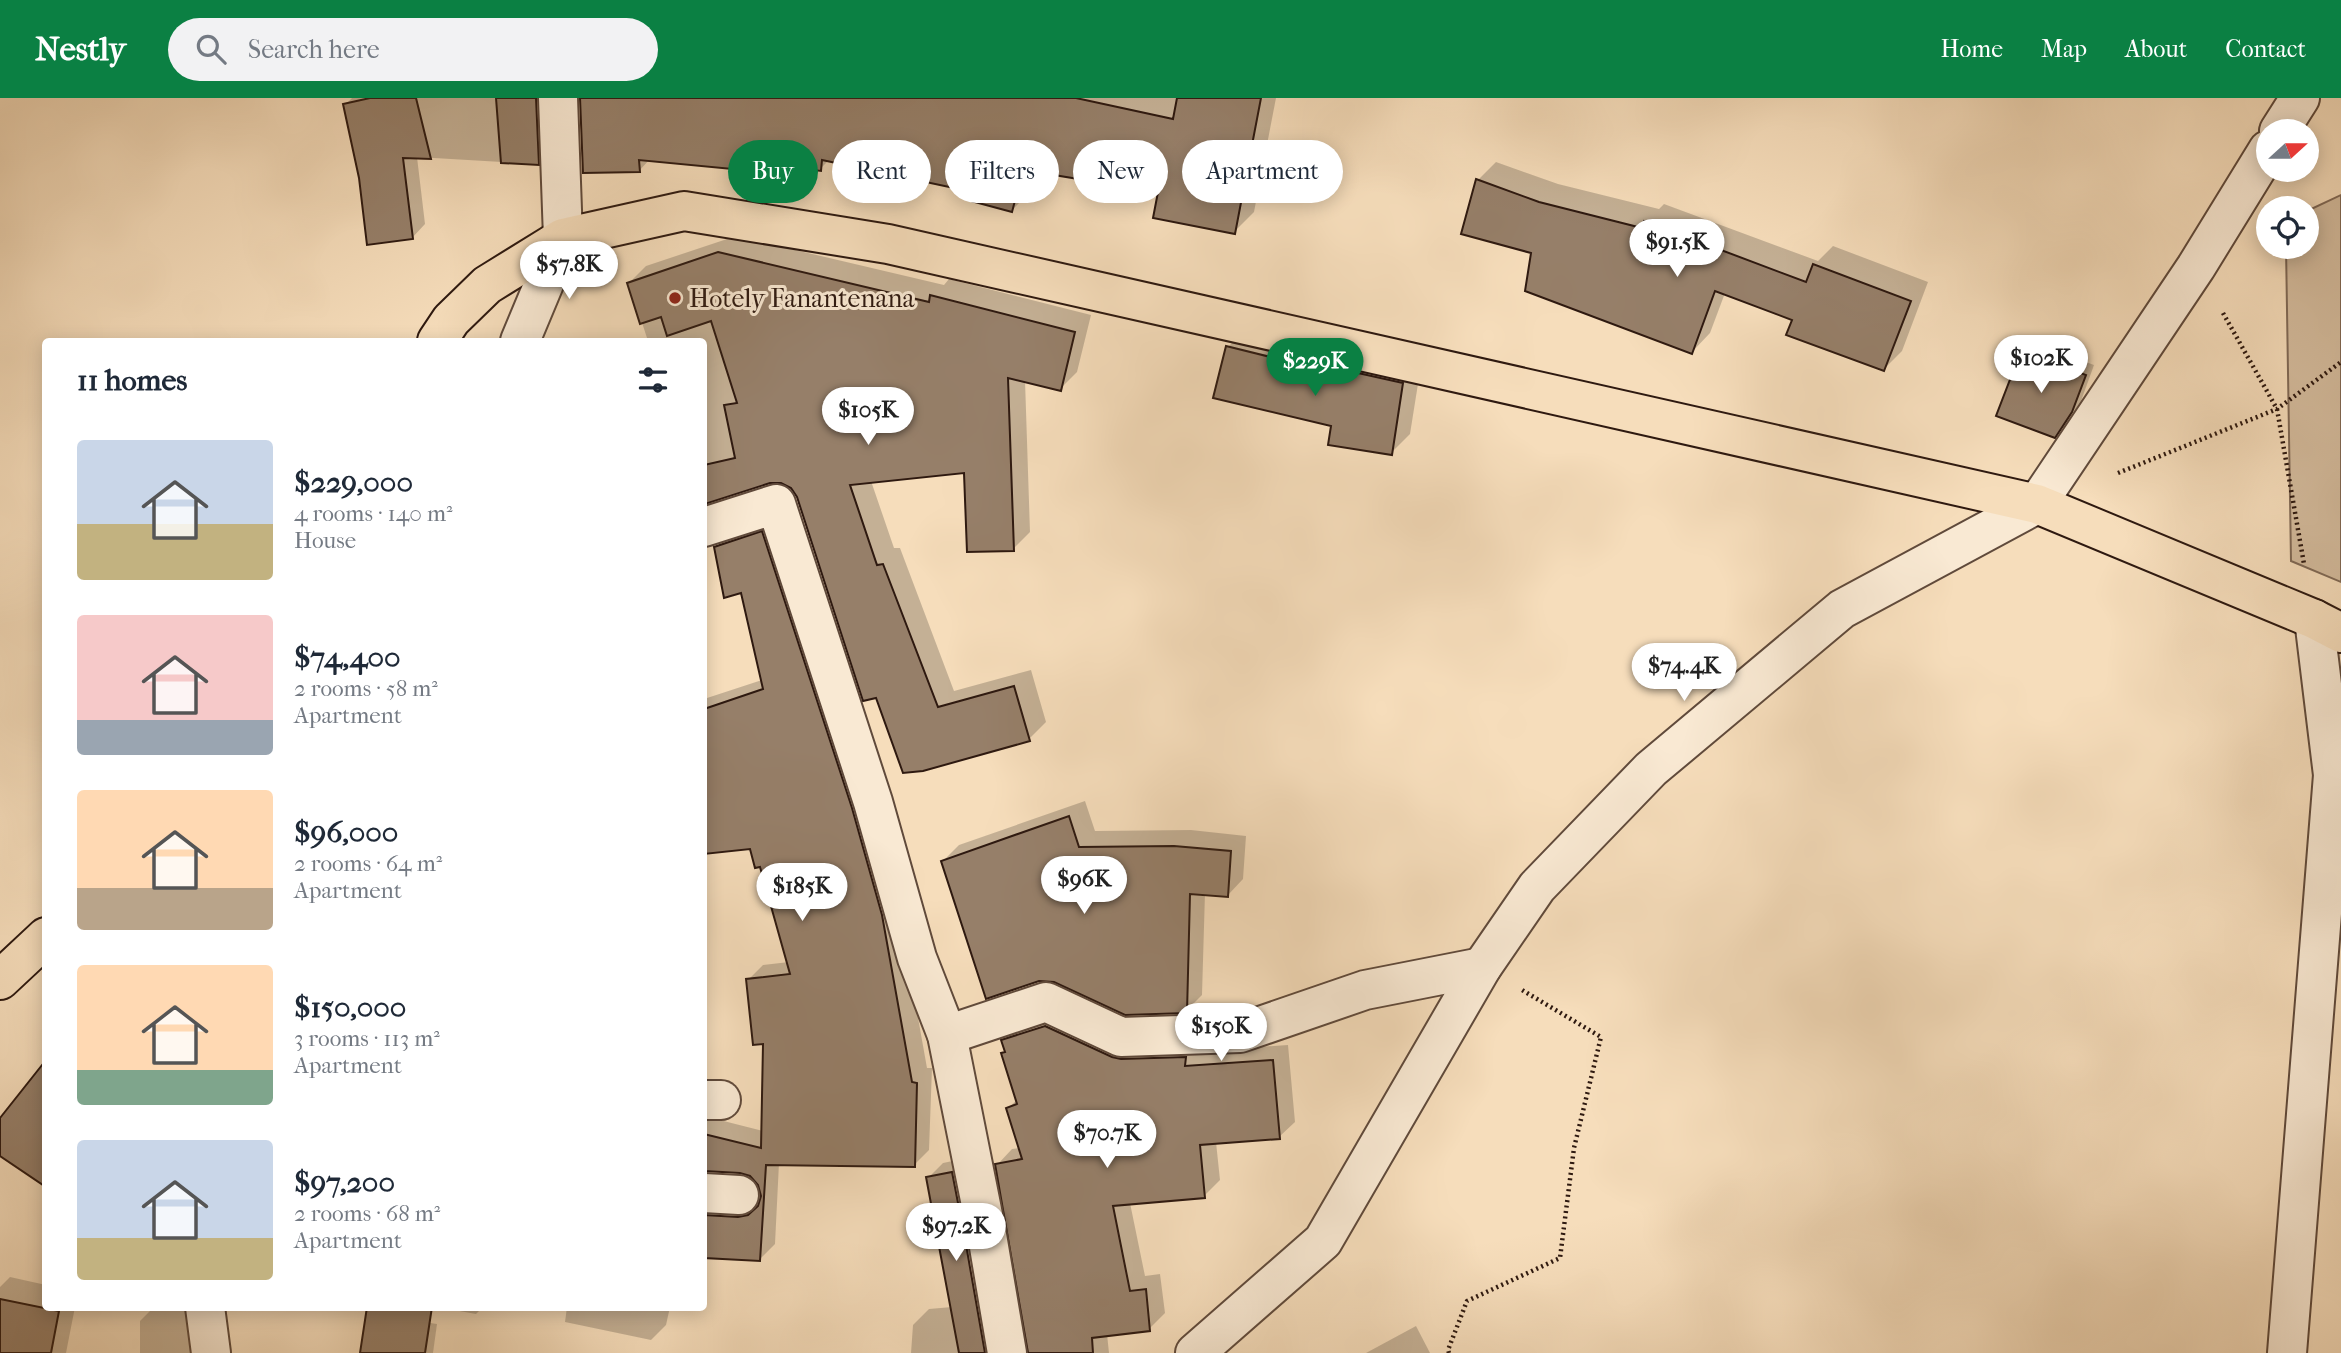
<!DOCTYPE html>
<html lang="en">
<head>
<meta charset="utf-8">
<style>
	body { margin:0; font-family:"IM FELL French Canon",serif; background:#f2f2f3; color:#1f2937; height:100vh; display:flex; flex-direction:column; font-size:26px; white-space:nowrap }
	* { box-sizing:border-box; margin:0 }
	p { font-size:23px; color:#747a83 }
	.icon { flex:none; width:38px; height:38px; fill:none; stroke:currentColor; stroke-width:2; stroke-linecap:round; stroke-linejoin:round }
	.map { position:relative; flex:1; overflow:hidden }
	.drawer { position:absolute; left:42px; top:240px; width:665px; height:973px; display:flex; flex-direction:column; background:#fff; border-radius:7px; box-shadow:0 4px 18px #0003 }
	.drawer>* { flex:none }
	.banner { position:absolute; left:728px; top:42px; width:665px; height:63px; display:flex; gap:14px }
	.needle { width:46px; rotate:69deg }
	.fabs { position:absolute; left:2256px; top:21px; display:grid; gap:14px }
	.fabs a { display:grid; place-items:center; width:63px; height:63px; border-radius:50%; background:#fff; box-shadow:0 4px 18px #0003; font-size:35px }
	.price { position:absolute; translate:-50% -60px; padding:0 16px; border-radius:24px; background:#fff; color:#222; font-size:23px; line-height:46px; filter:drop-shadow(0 2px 4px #0008) }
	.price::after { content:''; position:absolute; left:50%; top:42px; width:21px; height:16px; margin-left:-10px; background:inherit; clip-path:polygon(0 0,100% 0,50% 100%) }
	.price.current { background:#0b8043; color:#fff }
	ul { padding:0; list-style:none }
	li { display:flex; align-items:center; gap:21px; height:175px; padding:0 35px }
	li span { display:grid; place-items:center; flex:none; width:196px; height:140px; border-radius:7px; color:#555 }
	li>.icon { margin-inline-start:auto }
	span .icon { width:84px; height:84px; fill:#fffc; stroke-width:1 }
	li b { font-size:30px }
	h2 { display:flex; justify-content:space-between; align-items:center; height:84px; padding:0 35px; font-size:30px }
	.tag { padding:0 24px; border-radius:32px; background:#fff; box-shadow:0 4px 18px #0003; font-size:24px; line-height:63px }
	.tag.current { background:#0b8043; color:#fff }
	header { display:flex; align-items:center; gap:42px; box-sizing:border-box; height:98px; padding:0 35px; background:#0b8043; color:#fff }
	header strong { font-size:33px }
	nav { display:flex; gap:38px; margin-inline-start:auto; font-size:24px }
	.search { width:490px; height:63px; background:#f2f2f3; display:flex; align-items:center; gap:18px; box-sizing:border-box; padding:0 24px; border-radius:38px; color:#747a83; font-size:26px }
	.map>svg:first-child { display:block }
	.green { fill:#d4bc9e; stroke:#816a57; stroke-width:2 }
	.shadow { fill:#0003 }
	.building { fill:#967f69; stroke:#2e1910; stroke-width:2 }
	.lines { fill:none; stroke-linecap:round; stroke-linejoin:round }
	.street-casing { stroke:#604a3b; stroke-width:42 }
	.primary-casing { stroke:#2e1910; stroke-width:42 }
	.path { stroke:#2e1910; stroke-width:4.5; stroke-dasharray:2 3.5; stroke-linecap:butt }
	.street { stroke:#f9e9d3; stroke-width:38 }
	.primary { stroke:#f6ddbb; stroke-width:38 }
	.poi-dot { fill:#8f2418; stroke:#f9e9d3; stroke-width:2.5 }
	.labels { text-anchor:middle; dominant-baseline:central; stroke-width:6; stroke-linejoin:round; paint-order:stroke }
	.poi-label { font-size:26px; fill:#2e1910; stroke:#f9e9d3; text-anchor:start }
</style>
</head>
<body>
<header>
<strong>Nestly</strong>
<div class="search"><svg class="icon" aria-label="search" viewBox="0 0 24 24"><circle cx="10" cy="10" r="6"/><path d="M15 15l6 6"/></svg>Search here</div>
<nav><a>Home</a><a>Map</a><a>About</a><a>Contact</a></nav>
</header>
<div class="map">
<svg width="2341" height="1255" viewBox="0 0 2341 1255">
	<rect width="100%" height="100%" fill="#f6ddbb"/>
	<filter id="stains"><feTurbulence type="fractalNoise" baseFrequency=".00286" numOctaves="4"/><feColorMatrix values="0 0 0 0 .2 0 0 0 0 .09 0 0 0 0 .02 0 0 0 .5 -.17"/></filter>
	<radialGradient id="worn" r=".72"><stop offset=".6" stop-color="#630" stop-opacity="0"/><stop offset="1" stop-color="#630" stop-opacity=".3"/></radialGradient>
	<!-- green -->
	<polygon class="green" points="2341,97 2341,484 2291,463 2286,149 2306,149 2307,113"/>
	<!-- shadow -->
	<g class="shadow">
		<polygon points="352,0 549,0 551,52 538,66 417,59 425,126 412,140 361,79 345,7"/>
		<polygon points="582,0 1276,0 1254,114 1234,134 1160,93 1036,72 1031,93 1012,112 975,92 829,62 820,71 772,65 764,73 650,61 639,73"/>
		<polygon points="1496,64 1558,86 1659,111 1664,106 1818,163 1833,148 1928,184 1902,253 1884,271 1794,221 1725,195 1710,235 1692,254 1533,153 1478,82"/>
		<polygon points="736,138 944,187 949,181 1091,217 1077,274 1060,291 1025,282 1030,434 1013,451 966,373 871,383 894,450 900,450 954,593 1031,572 1046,624 1029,641 877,598 798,398 792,389 782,383 770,383 707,403 704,387 704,243 645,243 648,243 629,185 646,168"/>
		<polygon points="1246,231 1421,267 1410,336 1391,355 1333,327 1228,249"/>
		<polygon points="2032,244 2094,267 2081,303 2065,328 2055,338 2022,254"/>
		<polygon points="777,420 897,802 927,970 932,970 929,1052 914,1067 779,1065 775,1146 760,1161 704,1158 704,1095 754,1105 761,1103 763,1098 760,1087 753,1078 741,1074 704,1072 704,1018 763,1033 765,944 748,882 763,867 789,864 761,767 751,749 704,754 704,601 762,582 742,492 716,449 731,434"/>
		<polygon points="1085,703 1095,733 1191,732 1246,738 1243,781 1228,797 1205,795 1202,897 1186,913 943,763 959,747"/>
		<polygon points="1061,913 1200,953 1288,947 1295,1024 1279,1039 1216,1044 1220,1082 1204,1098 1130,1105 1145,1178 1160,1176 1165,1215 1149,1231 1107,1236 1109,1255 1030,1255 997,1067 1012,1051 1020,1050 1008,1010 1018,1001 1003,955 1006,952 1003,943 1018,927"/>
		<polygon points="967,1060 1008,1255 911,1255 913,1227 929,1211 952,1209 928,1080 943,1065"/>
		<polygon points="10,1179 46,1187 46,1209 75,1209 66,1255 0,1255 0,1189"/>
		<polygon points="437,1209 483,1209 476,1216"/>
		<polygon points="567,1209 670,1209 666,1227 651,1242 565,1224"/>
		<polygon points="150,1213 190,1213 191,1255 140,1255 140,1223"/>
		<polygon points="392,1219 437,1226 433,1255 362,1255"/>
		<polygon points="1416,1228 1430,1255 1366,1255"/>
	</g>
	<!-- building -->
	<g class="building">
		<polygon points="370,0 416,0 431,61 403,60 413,141 367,147 359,80 343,6"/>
		<polygon points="496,0 536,0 539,67 501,65"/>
		<polygon points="580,0 1076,0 1173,21 1177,0 1261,0 1235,136 1153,120 1158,94 1023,72 1012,114 971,103 973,94 822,62 821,73 766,66 765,74 639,62 640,74 583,75"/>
		<polygon points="1476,81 1539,104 1642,130 1644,123 1806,184 1813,166 1911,203 1884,273 1786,237 1792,222 1715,193 1692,256 1525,193 1531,155 1461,136"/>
		<polygon points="718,154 929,204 930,197 1075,234 1061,293 1008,280 1014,453 967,454 964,375 850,387 877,467 883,466 938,609 1014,588 1030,643 923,673 903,675 876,600 863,603 797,399 791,390 781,385 770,385 705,406 704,367 735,360 724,307 737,305 711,223 667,238 661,219 640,226 627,185"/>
		<polygon points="1226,248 1339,276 1340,271 1403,285 1392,357 1328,347 1331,328 1213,300"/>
		<polygon points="2021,253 2086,277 2072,314 2055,340 1996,318"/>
		<polygon points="762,433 852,710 882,817 912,984 917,985 915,1069 766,1067 760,1163 704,1160 704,1117 738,1119 748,1117 758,1108 761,1098 758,1087 750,1078 740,1075 704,1073 704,1036 761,1050 763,946 753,947 746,881 790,876 760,769 755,770 750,751 704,756 704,611 763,591 741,495 724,500 714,449"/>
		<polygon points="1069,718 1079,749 1174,748 1231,753 1228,799 1190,796 1187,915 1125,917 1054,884 1039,883 986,901 941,763"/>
		<polygon points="1045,928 1112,959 1121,961 1186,959 1185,968 1273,962 1280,1041 1200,1047 1205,1100 1113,1108 1130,1193 1146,1191 1150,1233 1092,1240 1093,1255 1028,1255 995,1066 1022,1061 1006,1010 1017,1006 1001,955 1005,954 1001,942"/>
		<polygon points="46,962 46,1089 0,1058 0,1020"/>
		<polygon points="952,1074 965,1141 985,1255 959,1255 926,1079"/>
		<polygon points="0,1201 59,1213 51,1255 0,1255"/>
		<polygon points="367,1209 432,1209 425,1255 360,1255"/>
	</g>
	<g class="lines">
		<defs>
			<g id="street">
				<polyline points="2279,33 2300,0"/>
				<polyline points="520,243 563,140 558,0"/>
				<polyline points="704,429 776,406 873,704 917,860 947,937 987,1137 1007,1255"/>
				<polyline points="947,937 1046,904 1121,939 1240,935 1365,892 1482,869"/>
				<polyline points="704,1002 721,1002"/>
				<polyline points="704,1095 739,1097"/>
				<polyline points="205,1209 211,1255"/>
				<polyline points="1195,1255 1323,1143 1482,869 1537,789 1651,671 1842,511 2037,406 2196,169 2268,52"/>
				<polyline points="2287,1255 2333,677 2314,521"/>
			</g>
			<g id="primary">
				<polyline points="437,243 451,222 487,187 563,140 684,113 888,146 2037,406 2314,521 2341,535"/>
				<polyline points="0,882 46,839"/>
			</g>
		</defs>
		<!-- street casing -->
		<use href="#street" class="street-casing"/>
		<!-- primary casing -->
		<use href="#primary" class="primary-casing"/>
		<!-- path -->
		<g class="path">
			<polyline points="2223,215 2277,311 2304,466"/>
			<polyline points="2118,375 2277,311 2341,264"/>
			<polyline points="1449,1255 1448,1252 1467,1203 1560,1160 1574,1050 1601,939 1522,892"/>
		</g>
		<!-- street -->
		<use href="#street" class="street"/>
		<!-- primary -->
		<use href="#primary" class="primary"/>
	</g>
	<!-- markers -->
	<circle class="poi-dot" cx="675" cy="200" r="7"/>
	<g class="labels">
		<!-- poi labels -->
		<g class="poi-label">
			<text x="689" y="200">Hotely Fanantenana</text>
		</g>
	</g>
	<rect width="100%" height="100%" filter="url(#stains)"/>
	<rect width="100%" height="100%" fill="url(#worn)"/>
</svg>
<div class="fabs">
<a><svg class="needle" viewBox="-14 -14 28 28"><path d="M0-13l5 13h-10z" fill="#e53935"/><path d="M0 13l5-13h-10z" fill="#747a83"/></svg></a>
<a><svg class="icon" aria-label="locate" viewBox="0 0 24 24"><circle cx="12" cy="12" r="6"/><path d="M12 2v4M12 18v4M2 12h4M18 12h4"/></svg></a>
</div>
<b class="price" style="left:1677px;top:181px">$91.5K</b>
<b class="price" style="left:569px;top:203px">$57.8K</b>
<b class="price" style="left:2041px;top:297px">$102K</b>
<b class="price current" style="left:1315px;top:300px">$229K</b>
<b class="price" style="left:868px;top:349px">$105K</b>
<b class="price" style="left:1684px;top:605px">$74.4K</b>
<b class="price" style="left:1084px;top:818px">$96K</b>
<b class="price" style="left:802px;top:825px">$185K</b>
<b class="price" style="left:1221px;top:965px">$150K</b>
<b class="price" style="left:1107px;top:1072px">$70.7K</b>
<b class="price" style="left:956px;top:1165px">$97.2K</b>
<div class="banner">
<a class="tag current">Buy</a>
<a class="tag">Rent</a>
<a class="tag">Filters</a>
<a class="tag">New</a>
<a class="tag">Apartment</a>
</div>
<section class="drawer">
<h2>11 homes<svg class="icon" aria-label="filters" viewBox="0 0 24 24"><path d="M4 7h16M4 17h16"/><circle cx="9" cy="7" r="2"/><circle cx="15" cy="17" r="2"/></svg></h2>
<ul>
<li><span style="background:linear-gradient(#c9d6e8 60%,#c2b280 0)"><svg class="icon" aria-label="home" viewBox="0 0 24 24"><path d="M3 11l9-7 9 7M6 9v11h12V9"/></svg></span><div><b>$229,000</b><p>4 rooms · 140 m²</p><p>House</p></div></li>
<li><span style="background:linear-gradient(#f6c9c9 75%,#9aa5b1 0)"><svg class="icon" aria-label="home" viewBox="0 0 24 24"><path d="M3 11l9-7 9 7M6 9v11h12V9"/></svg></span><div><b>$74,400</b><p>2 rooms · 58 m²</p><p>Apartment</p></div></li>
<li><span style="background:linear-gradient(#ffd9b3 70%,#b9a48a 0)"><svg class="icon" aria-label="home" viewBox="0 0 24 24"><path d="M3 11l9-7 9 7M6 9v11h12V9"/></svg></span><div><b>$96,000</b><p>2 rooms · 64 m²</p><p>Apartment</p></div></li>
<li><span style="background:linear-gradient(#ffd9b3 75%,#7fa58c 0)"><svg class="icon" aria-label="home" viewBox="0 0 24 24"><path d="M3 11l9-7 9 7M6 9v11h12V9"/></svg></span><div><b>$150,000</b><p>3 rooms · 113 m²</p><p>Apartment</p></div></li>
<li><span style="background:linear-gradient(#c9d6e8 70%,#c2b280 0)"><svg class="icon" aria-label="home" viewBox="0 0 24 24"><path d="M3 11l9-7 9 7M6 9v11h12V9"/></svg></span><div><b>$97,200</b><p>2 rooms · 68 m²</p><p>Apartment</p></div></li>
</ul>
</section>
</div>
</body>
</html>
